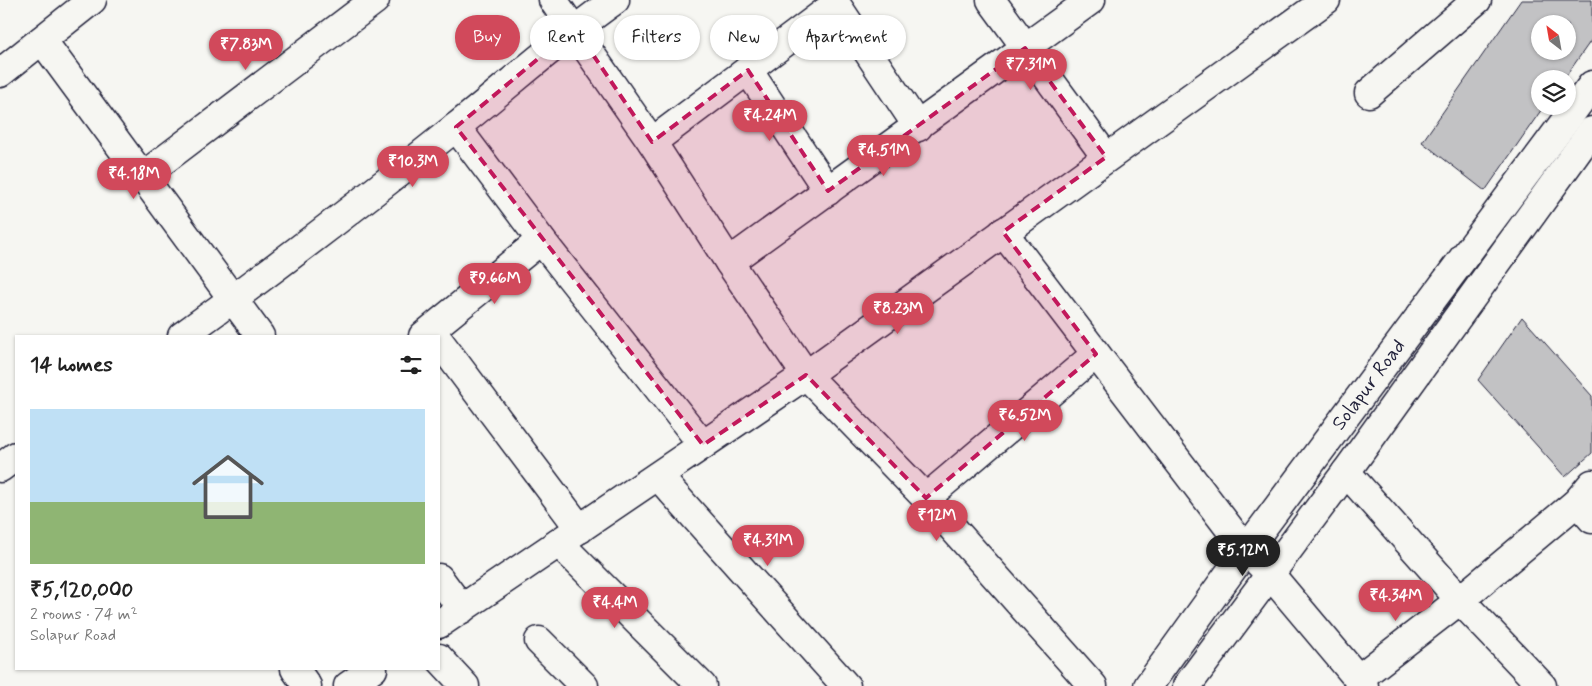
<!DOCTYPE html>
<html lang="en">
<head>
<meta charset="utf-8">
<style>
	body { margin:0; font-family:Mynerve,sans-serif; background:#f2f2f2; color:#222; height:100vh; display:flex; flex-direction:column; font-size:19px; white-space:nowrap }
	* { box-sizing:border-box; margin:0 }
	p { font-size:16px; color:#767676 }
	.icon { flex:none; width:28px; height:28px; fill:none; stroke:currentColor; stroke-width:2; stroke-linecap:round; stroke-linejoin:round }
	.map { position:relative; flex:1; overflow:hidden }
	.details { position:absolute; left:15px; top:335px; width:425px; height:335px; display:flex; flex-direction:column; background:#fff; border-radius:0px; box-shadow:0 1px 4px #0004 }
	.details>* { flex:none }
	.top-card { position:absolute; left:455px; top:15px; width:475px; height:45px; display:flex; gap:10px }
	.needle { width:32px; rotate:329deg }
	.controls { position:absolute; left:1531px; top:15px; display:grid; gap:10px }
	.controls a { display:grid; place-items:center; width:45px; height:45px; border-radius:50%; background:#fff; box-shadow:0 1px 4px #0004; font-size:25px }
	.price { position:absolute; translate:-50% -42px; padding:0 11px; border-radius:18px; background:#d1495b; color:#fff; font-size:16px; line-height:32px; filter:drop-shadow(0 1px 2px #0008) }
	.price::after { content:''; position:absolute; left:50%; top:30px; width:15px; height:11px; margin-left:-8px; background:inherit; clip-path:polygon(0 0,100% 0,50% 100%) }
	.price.on { background:#222; color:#fff }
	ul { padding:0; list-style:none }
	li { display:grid; align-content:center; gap:10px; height:265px; padding:0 15px }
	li+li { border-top:1px solid #e0e0e0 }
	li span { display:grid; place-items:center; height:155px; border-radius:0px; color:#555 }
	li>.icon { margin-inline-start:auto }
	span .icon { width:90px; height:90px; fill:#fffc; stroke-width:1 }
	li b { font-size:21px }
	h2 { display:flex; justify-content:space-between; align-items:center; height:60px; padding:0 15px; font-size:21px }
	.chip { padding:0 18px; border-radius:22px; background:#fff; box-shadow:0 1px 4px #0004; font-size:18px; line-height:45px }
	.chip.on { background:#d1495b; color:#fff }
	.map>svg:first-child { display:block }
	.building { fill:#c2c2c4; stroke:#22223b; fill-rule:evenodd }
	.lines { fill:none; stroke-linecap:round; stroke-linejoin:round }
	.minor-casing { stroke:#22223b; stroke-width:31 }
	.major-casing { stroke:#22223b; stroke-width:31 }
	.minor { stroke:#f6f6f2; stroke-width:28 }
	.major { stroke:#f6f6f2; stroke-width:28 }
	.marked { fill:#c2185b; fill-opacity:0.2; stroke:#c2185b; stroke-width:4; stroke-dasharray:10 6; stroke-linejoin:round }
	.labels { text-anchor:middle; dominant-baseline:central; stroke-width:5; stroke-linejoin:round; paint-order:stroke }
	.street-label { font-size:20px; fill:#22223b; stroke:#f6f6f2 }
</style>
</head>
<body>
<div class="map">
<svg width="1592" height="686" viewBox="0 0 1592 686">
	<rect width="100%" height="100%" fill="#f6f6f2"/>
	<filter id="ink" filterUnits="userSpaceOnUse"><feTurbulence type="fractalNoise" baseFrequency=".02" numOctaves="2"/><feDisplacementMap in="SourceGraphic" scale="10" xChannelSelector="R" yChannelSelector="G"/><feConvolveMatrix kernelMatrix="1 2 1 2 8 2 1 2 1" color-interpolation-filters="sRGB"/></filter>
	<g filter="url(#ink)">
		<!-- building -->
		<g class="building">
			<path d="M1521,0h71v39l-28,40h-24v27h4l-59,85 -63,-49zM1540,24h28v27h-28z"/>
			<polygon points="1522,317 1592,396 1592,453 1565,477 1478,380"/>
		</g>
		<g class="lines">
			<defs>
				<g id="minor">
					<polyline points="553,0 652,142"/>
					<polyline points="991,0 1106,157"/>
					<polyline points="1091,0 729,262 806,375 926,498 1093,686"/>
					<polyline points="42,40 260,336"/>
					<polyline points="748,70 828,191"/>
					<polyline points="0,73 92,0"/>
					<polyline points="1369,93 1477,0"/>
					<polyline points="456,127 541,240 703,445"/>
					<polyline points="143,176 375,0"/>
					<polyline points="1003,232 1246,550 1270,574 1364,686"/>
					<polyline points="729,262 652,142 836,4 918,127"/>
					<path d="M182,336c93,-67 184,-137 274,-209 53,-42 103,-88 159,-127"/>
					<polyline points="423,336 541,240"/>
					<polyline points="439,341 580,529"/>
					<polyline points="0,468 16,456"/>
					<polyline points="1346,472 1460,600 1542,686"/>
					<polyline points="658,476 846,686"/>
					<polyline points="926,498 1096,354"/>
					<polyline points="1577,502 1592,519"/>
					<polyline points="559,543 702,686"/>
					<polyline points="439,578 462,609"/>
					<polyline points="439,624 806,375 1326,0"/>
					<polyline points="539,641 584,686"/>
					<polyline points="439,658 465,686"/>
					<polyline points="295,669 307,686"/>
					<polyline points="1358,679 1460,600 1577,502 1592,484"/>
					<polyline points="348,686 373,669"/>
				</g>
				<g id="major">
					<polyline points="1148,686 1246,550 1592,85"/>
					<polyline points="1187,686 1346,472 1592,131"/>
				</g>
			</defs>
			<!-- minor casing -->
			<use href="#minor" class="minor-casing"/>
			<!-- major casing -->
			<use href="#major" class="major-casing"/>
			<!-- minor -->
			<use href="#minor" class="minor"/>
			<!-- major -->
			<use href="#major" class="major"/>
		</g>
	</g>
	<!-- marked area -->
	<path class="marked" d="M575,28l77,114 96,-72 80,121 197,-143 81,109 -103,75 93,122 -170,144 -120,-123 -103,70 -247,-318z"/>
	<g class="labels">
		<!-- street labels -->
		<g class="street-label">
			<text transform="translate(1369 385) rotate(-53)">Solapur Road</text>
		</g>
	</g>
</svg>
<div class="controls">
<a><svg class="needle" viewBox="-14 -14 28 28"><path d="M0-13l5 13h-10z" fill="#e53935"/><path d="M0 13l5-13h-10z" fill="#767676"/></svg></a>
<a><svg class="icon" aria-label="layers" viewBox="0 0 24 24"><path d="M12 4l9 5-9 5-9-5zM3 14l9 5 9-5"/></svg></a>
</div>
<b class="price" style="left:246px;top:71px">₹7.83M</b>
<b class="price" style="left:1031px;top:91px">₹7.31M</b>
<b class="price" style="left:770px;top:142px">₹4.24M</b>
<b class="price" style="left:884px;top:177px">₹4.51M</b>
<b class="price" style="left:413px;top:188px">₹10.3M</b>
<b class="price" style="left:134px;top:200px">₹4.18M</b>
<b class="price" style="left:495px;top:305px">₹9.66M</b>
<b class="price" style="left:898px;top:335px">₹8.23M</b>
<b class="price" style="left:1025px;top:442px">₹6.52M</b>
<b class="price" style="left:937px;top:542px">₹12M</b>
<b class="price" style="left:768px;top:567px">₹4.31M</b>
<b class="price on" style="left:1243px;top:577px">₹5.12M</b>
<b class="price" style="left:1396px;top:622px">₹4.34M</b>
<b class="price" style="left:615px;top:629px">₹4.4M</b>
<div class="top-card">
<a class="chip on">Buy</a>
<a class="chip">Rent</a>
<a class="chip">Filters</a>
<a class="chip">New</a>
<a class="chip">Apartment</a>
</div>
<section class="details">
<h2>14 homes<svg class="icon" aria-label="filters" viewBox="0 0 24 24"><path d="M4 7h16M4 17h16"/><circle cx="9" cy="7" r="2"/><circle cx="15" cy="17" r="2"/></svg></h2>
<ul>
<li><span style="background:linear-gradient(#bfe0f5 60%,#8fb573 0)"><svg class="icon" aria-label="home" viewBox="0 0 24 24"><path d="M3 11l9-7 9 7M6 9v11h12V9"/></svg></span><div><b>₹5,120,000</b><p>2 rooms · 74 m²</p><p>Solapur Road</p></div></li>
</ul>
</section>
</div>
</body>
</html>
